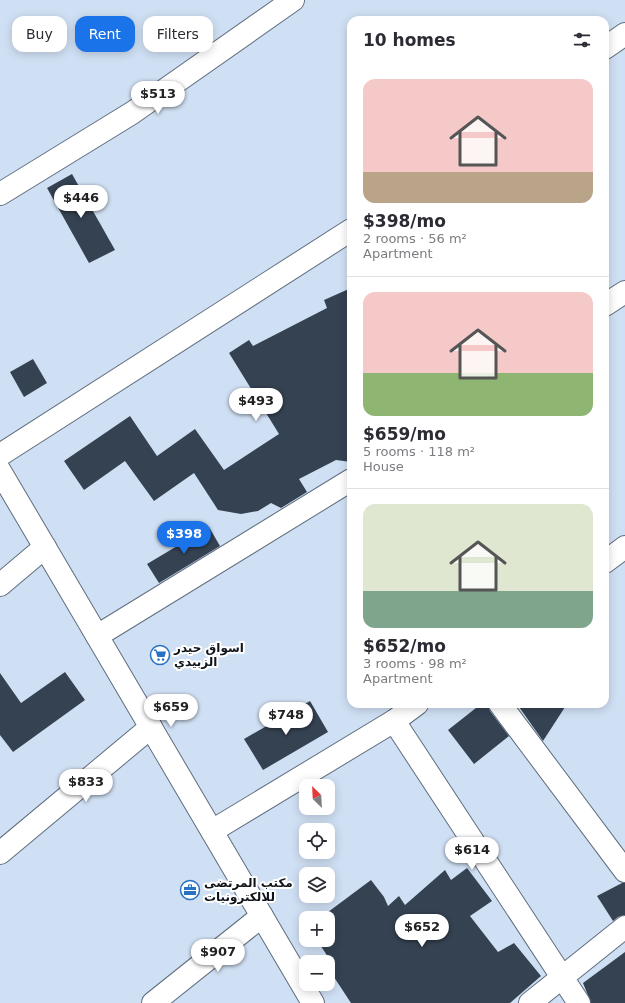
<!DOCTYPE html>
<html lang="en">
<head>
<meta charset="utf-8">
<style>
	body { margin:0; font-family:"DejaVu Sans","Noto Naskh Arabic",sans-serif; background:#f7f7f7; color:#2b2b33; height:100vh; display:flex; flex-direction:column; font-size:15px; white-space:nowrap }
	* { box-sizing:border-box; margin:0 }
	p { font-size:13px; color:#7c7c81 }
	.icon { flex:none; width:22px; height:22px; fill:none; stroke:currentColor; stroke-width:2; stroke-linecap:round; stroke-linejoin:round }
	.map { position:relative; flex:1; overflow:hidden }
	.details { position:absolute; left:347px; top:16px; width:262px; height:692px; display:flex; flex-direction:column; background:#fff; border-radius:12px; box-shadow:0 2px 10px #0003 }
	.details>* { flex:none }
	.hud { position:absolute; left:12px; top:16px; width:275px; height:36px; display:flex; gap:8px }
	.needle { width:26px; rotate:336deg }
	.tools { position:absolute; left:299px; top:779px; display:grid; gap:8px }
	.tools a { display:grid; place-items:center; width:36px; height:36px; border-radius:8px; background:#fff; box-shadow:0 2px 10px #0003; font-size:20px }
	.price { position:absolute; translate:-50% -34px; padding:0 9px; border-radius:14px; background:#fff; color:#222; font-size:13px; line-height:26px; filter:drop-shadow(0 1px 2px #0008) }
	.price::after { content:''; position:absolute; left:50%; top:24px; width:12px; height:9px; margin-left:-6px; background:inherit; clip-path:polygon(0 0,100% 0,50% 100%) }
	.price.current { background:#1a73e8; color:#fff }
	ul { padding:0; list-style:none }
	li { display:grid; align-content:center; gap:8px; height:212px; padding:0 16px }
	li+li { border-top:1px solid #e1e1e2 }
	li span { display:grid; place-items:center; height:124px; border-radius:12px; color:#555 }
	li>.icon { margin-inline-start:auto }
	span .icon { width:72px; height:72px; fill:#fffc; stroke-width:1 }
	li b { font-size:17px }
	h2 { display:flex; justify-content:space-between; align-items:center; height:48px; padding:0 16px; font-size:17px }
	.tag { padding:0 14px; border-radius:12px; background:#fff; box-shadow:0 2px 10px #0003; font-size:14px; line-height:36px }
	.tag.current { background:#1a73e8; color:#fff }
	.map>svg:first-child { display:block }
	.building { fill:#354252 }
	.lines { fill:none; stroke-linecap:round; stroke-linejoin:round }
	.minor-casing { stroke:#5f6d7e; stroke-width:24 }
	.minor { stroke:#fff; stroke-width:22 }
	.labels { text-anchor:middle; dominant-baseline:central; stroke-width:4; stroke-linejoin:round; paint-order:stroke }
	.poi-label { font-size:12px; font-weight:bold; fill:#0f141b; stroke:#fff; text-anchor:start }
</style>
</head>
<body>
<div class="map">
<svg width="625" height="1003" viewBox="0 0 625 1003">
	<rect width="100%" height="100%" fill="#d0e0f4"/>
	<!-- building -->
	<g class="building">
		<polygon points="72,174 115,250 89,263 47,188"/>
		<polygon points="351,288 351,462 336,460 299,479 307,492 281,508 271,503 258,511 241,514 218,510 194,473 154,501 125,461 84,490 64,461 130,416 157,456 195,429 224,470 279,434 229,353 249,340 253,346 327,308 324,300"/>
		<polygon points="33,359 47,383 24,397 10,372"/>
		<polygon points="209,527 220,546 159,583 147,564"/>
		<polygon points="65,672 85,700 13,752 0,735 0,673 21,703"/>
		<polygon points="310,701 328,732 263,770 244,739"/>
		<polygon points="481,704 488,704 490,711 509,736 474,764 448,730"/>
		<polygon points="517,704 567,704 543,741"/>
		<polygon points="467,868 492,901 470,916 498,952 514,943 541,976 510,1003 351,1003 328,968 328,957 317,940 328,940 328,918 320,918 371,880 384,897 388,906 399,896 405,905 445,870 451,880"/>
		<polygon points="622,883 625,883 625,915 618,917 613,921 597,896"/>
		<polygon points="625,952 625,1003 591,1003 583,983"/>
	</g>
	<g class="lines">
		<defs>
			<g id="minor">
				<polyline points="605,48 625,34"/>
				<polyline points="0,194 132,113 293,0"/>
				<polyline points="605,305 625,292"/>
				<polyline points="0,455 351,230"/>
				<polyline points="0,471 313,1003"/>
				<polyline points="605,562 625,547"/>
				<polyline points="0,585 45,547"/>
				<polyline points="97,636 351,480"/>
				<polyline points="500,704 625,871"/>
				<polyline points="394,721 579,1003"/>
				<polyline points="212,831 394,721 417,704"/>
				<polyline points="0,853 151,727"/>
				<polyline points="153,1003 262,916"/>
				<polyline points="530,1003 625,927"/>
			</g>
		</defs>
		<!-- minor casing -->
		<use href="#minor" class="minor-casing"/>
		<!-- minor -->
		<use href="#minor" class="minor"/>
	</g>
	<!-- icons -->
	<defs>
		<symbol id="supermarket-ring" viewBox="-11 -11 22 22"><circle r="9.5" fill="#fff" stroke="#2772c2" stroke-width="1.5"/><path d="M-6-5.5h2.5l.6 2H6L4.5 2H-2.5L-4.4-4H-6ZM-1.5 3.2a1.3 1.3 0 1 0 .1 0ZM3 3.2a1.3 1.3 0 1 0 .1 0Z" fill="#2772c2"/></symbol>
		<symbol id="office-ring" viewBox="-11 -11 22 22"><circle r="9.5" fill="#fff" stroke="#2772c2" stroke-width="1.5"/><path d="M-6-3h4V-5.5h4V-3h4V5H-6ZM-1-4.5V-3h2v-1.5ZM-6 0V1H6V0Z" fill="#2772c2"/></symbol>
	</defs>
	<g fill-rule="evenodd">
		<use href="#supermarket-ring" x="149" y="644" width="22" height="22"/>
		<use href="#office-ring" x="179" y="879" width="22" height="22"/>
	</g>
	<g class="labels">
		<!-- poi labels -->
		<g class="poi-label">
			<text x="174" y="648">اسواق حيدر<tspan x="174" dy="14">الزبيدي</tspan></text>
			<text x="204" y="883">مكتب المرتضى<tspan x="204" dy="14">للالكترونيات</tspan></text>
		</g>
	</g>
</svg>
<div class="tools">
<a><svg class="needle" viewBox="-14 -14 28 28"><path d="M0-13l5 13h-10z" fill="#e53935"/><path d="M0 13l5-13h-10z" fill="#7c7c81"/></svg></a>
<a><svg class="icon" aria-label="locate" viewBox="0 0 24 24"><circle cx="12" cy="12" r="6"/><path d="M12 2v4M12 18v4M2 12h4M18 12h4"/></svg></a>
<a><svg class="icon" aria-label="layers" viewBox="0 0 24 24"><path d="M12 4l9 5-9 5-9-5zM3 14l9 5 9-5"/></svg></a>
<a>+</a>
<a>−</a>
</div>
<b class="price" style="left:158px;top:115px">$513</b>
<b class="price" style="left:81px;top:219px">$446</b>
<b class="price" style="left:256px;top:422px">$493</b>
<b class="price current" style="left:184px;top:555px">$398</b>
<b class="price" style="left:171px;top:728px">$659</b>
<b class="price" style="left:286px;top:736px">$748</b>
<b class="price" style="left:86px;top:803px">$833</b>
<b class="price" style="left:472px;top:871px">$614</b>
<b class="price" style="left:422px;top:948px">$652</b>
<b class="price" style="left:218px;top:973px">$907</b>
<div class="hud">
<a class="tag">Buy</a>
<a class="tag current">Rent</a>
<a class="tag">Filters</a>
</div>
<section class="details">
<h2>10 homes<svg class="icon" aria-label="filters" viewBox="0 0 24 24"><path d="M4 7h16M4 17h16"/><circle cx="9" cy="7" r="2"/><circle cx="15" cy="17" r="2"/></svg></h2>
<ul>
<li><span style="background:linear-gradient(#f6c9c9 75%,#b9a48a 0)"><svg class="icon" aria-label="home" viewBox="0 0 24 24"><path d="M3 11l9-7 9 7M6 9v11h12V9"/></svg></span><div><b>$398/mo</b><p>2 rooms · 56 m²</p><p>Apartment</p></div></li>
<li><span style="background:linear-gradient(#f6c9c9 65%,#8fb573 0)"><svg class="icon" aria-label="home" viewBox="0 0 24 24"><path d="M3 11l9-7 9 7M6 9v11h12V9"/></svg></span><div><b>$659/mo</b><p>5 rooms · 118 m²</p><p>House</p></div></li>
<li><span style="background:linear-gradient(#dfe7d0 70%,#7fa58c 0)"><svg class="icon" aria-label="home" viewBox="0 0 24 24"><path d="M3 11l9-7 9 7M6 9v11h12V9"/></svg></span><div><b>$652/mo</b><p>3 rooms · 98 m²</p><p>Apartment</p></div></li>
</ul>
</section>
</div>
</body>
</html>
